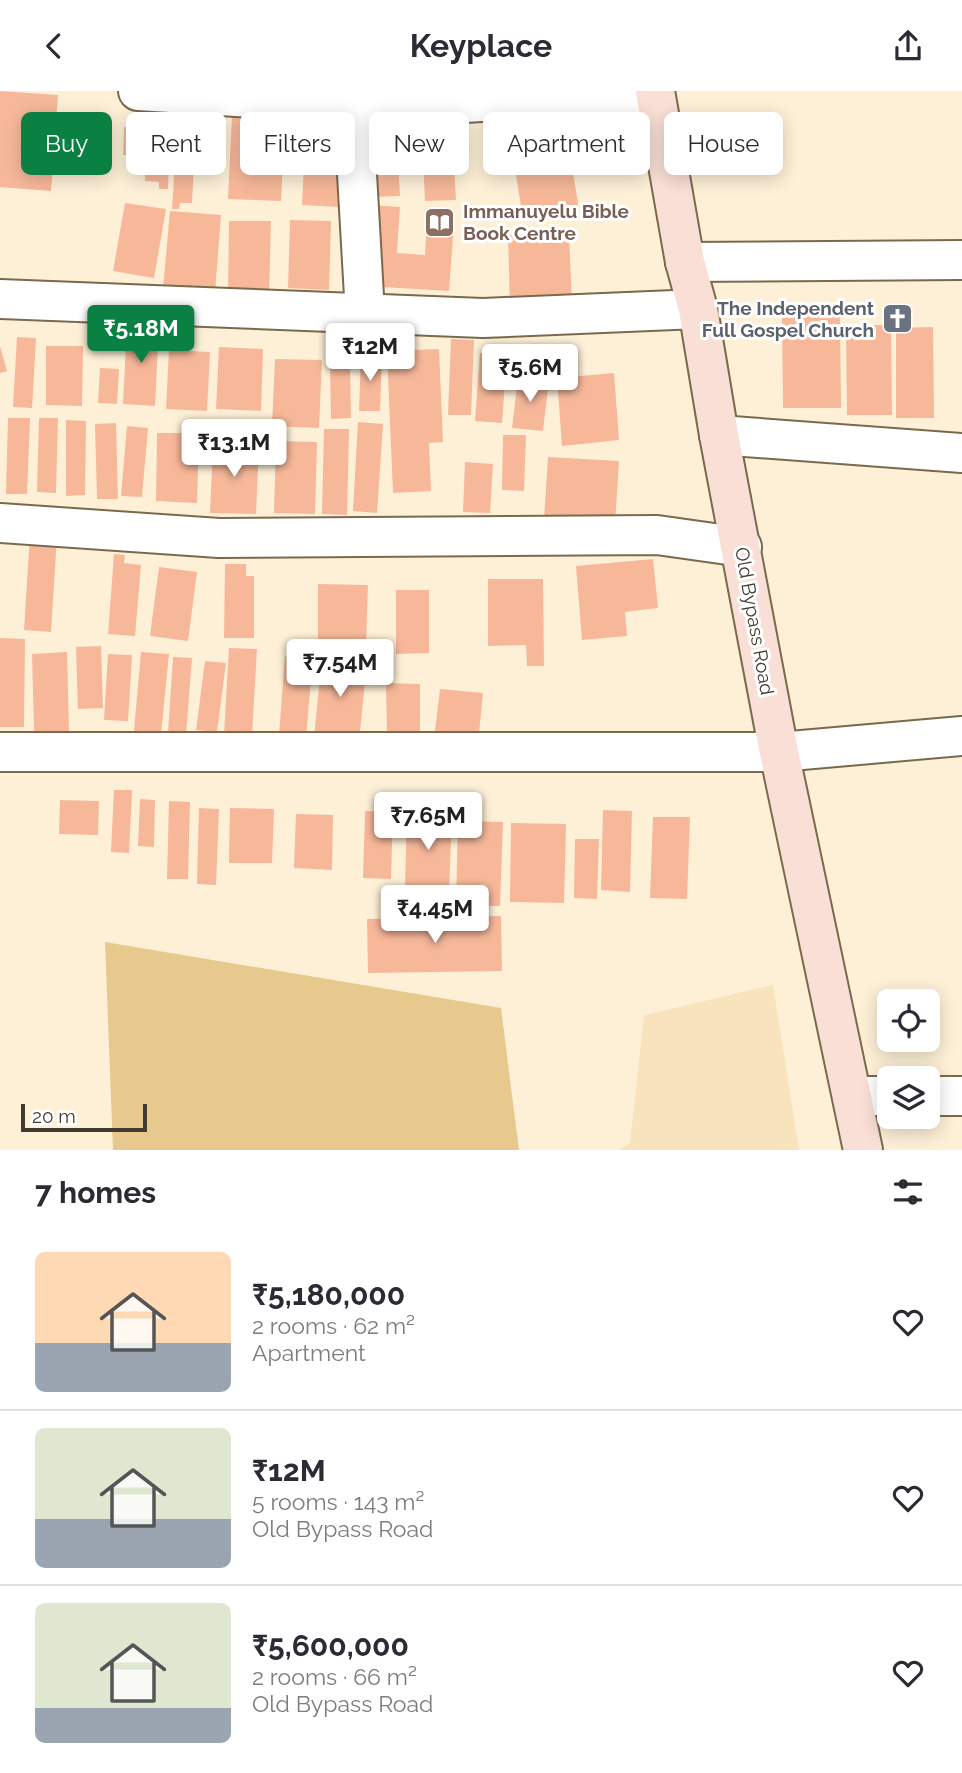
<!DOCTYPE html>
<html lang="en">
<head>
<meta charset="utf-8">
<style>
	body { margin:0; font-family:Raleway,sans-serif; background:#f7f7f7; color:#2b2b33; height:100vh; display:flex; flex-direction:column; font-size:26px; white-space:nowrap }
	* { box-sizing:border-box; margin:0 }
	p { font-size:23px; color:#7c7c81 }
	.icon { flex:none; width:38px; height:38px; fill:none; stroke:currentColor; stroke-width:2; stroke-linecap:round; stroke-linejoin:round }
	.map { position:relative; height:1059px; overflow:hidden }
	.details { display:flex; flex-direction:column; background:#fff; flex:1 }
	.details>* { flex:none }
	.banner { position:absolute; left:21px; top:21px; width:920px; height:63px; display:flex; gap:14px }
	.tools { position:absolute; left:877px; top:898px; display:grid; gap:14px }
	.tools a { display:grid; place-items:center; width:63px; height:63px; border-radius:10px; background:#fff; box-shadow:0 4px 18px #0003; font-size:35px }
	.scale { position:absolute; left:21px; bottom:18px; width:126px; box-sizing:border-box; padding-left:7px; border:4px solid #423b2f; border-top:0; font-size:19px; line-height:24px; white-space:nowrap; color:#423b2f; -webkit-text-stroke:5px #fff; paint-order:stroke }
	.price { position:absolute; translate:-50% -60px; padding:0 16px; border-radius:7px; background:#fff; color:#222; font-size:23px; line-height:46px; filter:drop-shadow(0 2px 4px #0008) }
	.price::after { content:''; position:absolute; left:50%; top:42px; width:21px; height:16px; margin-left:-10px; background:inherit; clip-path:polygon(0 0,100% 0,50% 100%) }
	.price.active { background:#0b8043; color:#fff }
	ul { padding:0; list-style:none }
	li { display:flex; align-items:center; gap:21px; height:175px; padding:0 35px }
	li+li { border-top:2px solid #e1e1e2 }
	li span { display:grid; place-items:center; flex:none; width:196px; height:140px; border-radius:10px; color:#555 }
	li>.icon { margin-inline-start:auto }
	span .icon { width:84px; height:84px; fill:#fffc; stroke-width:1 }
	li b { font-size:30px }
	h2 { display:flex; justify-content:space-between; align-items:center; height:84px; padding:0 35px; font-size:30px }
	.tag { padding:0 24px; border-radius:10px; background:#fff; box-shadow:0 4px 18px #0003; font-size:24px; line-height:63px }
	.tag.active { background:#0b8043; color:#fff }
	header { display:flex; justify-content:space-between; align-items:center; height:91px; padding:0 35px; background:#fff; font-size:32px; font-weight:700 }
	.map>svg:first-child { display:block }
	.built { fill:#f8e3bc }
	.green { fill:#e7c88d }
	.building { fill:#f7b89a }
	.lines { fill:none; stroke-linecap:round; stroke-linejoin:round }
	.minor-casing { stroke:#796a4d; stroke-width:42 }
	.secondary-casing { stroke:#796a4d; stroke-width:42 }
	.minor { stroke:#fff; stroke-width:38 }
	.secondary { stroke:#f9dfd6; stroke-width:38 }
	.labels { text-anchor:middle; dominant-baseline:central; stroke-width:6; stroke-linejoin:round; paint-order:stroke }
	.education-label { font-size:19px; font-weight:bold; fill:#785e54; stroke:#fff; text-anchor:start }
	.worship-label { font-size:19px; font-weight:bold; fill:#5b616d; stroke:#fff; text-anchor:end }
	.street-label { font-size:19px; fill:#423b2f; stroke:#fff }
</style>
</head>
<body>
<header><svg class="icon" aria-label="back" viewBox="0 0 24 24"><path d="M15 5l-7 7 7 7"/></svg>Keyplace<svg class="icon" aria-label="share" viewBox="0 0 24 24"><path d="M12 15V3M7 8l5-5 5 5M5 13v7h14v-7"/></svg></header>
<div class="map">
<svg width="962" height="1059" viewBox="0 0 962 1059">
	<rect width="100%" height="100%" fill="#fef0d7"/>
	<!-- built -->
	<polygon class="built" points="773,894 799,1059 619,1059 630,1052 644,924"/>
	<!-- green -->
	<polygon class="green" points="105,851 501,917 519,1059 113,1059"/>
	<!-- building -->
	<g class="building">
		<polygon points="0,0 58,4 51,100 0,96"/>
		<polygon points="232,25 285,28 281,110 228,108"/>
		<polygon points="124,36 170,37 168,98 159,98 159,91 145,90 145,64 123,64"/>
		<polygon points="452,36 456,109 425,110 423,69 398,70 400,105 374,106 370,40"/>
		<polygon points="177,40 196,41 192,112 180,112 179,118 172,118"/>
		<polygon points="567,43 579,119 523,128 511,52"/>
		<polygon points="305,50 342,51 339,116 302,114"/>
		<polygon points="125,112 166,118 154,187 113,180"/>
		<polygon points="370,114 400,116 397,162 425,164 427,131 454,132 449,200 365,195"/>
		<polygon points="170,120 221,124 215,202 163,198"/>
		<polygon points="290,129 331,130 329,199 288,197"/>
		<polygon points="229,130 271,130 269,207 228,207"/>
		<polygon points="569,142 572,214 510,216 508,144"/>
		<polygon points="782,222 840,222 841,317 783,317"/>
		<polygon points="127,232 159,234 155,315 123,313"/>
		<polygon points="846,234 891,234 892,324 847,324"/>
		<polygon points="933,236 934,327 896,327 896,237"/>
		<polygon points="17,246 36,247 32,317 13,316"/>
		<polygon points="451,248 474,249 471,324 448,324"/>
		<polygon points="0,255 7,280 0,282"/>
		<polygon points="46,255 83,255 82,315 46,314"/>
		<polygon points="219,256 263,258 261,320 216,318"/>
		<polygon points="439,258 443,351 429,352 431,400 393,402 387,260"/>
		<polygon points="169,259 210,261 207,320 166,318"/>
		<polygon points="480,262 507,264 502,332 475,330"/>
		<polygon points="361,263 382,264 380,320 359,320"/>
		<polygon points="275,268 322,269 319,337 272,335"/>
		<polygon points="350,274 351,327 331,328 330,275"/>
		<polygon points="100,277 119,278 117,313 98,312"/>
		<polygon points="614,282 619,349 562,355 557,287"/>
		<polygon points="518,286 549,289 543,340 512,337"/>
		<polygon points="8,327 30,327 27,403 6,403"/>
		<polygon points="39,327 58,327 56,402 37,401"/>
		<polygon points="66,329 86,330 85,404 66,405"/>
		<polygon points="358,331 383,333 377,422 353,420"/>
		<polygon points="116,332 118,408 97,408 95,333"/>
		<polygon points="127,335 148,337 142,406 121,405"/>
		<polygon points="324,338 349,338 347,424 322,423"/>
		<polygon points="157,342 199,342 197,412 156,410"/>
		<polygon points="503,344 526,344 524,400 502,399"/>
		<polygon points="276,350 317,351 315,423 274,422"/>
		<polygon points="213,353 259,355 256,423 210,422"/>
		<polygon points="548,366 619,370 615,433 544,429"/>
		<polygon points="465,371 493,373 490,422 463,421"/>
		<polygon points="30,443 57,445 51,541 24,539"/>
		<polygon points="114,463 125,464 124,472 141,474 135,545 108,543"/>
		<polygon points="653,468 658,517 625,521 627,545 582,549 576,475"/>
		<polygon points="225,473 246,473 246,485 254,485 254,547 224,547"/>
		<polygon points="159,476 197,481 188,550 150,545"/>
		<polygon points="488,488 543,488 544,575 527,575 526,554 488,555"/>
		<polygon points="318,493 368,494 366,557 318,556"/>
		<polygon points="396,499 429,499 429,562 396,563"/>
		<polygon points="0,547 25,548 24,636 0,636"/>
		<polygon points="101,555 103,617 78,618 76,556"/>
		<polygon points="229,557 257,558 252,644 224,643"/>
		<polygon points="67,561 69,640 34,640 32,563"/>
		<polygon points="141,561 169,563 161,643 134,640"/>
		<polygon points="108,563 132,564 128,630 104,629"/>
		<polygon points="285,565 313,566 306,646 279,644"/>
		<polygon points="173,566 192,567 186,644 168,642"/>
		<polygon points="322,567 367,571 359,650 314,646"/>
		<polygon points="205,570 226,572 217,641 196,639"/>
		<polygon points="386,592 420,593 420,644 387,645"/>
		<polygon points="440,598 483,602 478,652 434,648"/>
		<polygon points="114,699 132,699 129,762 111,761"/>
		<polygon points="140,708 155,709 154,756 138,755"/>
		<polygon points="60,709 99,710 98,744 59,743"/>
		<polygon points="169,710 190,711 188,788 167,788"/>
		<polygon points="199,717 219,718 216,794 197,793"/>
		<polygon points="230,717 274,718 272,772 229,772"/>
		<polygon points="603,719 632,720 630,801 601,799"/>
		<polygon points="365,720 393,721 391,788 363,787"/>
		<polygon points="296,723 333,724 332,779 294,777"/>
		<polygon points="407,723 452,725 449,799 405,798"/>
		<polygon points="653,726 690,726 687,808 650,807"/>
		<polygon points="458,730 503,731 500,815 456,815"/>
		<polygon points="511,732 566,733 564,812 510,811"/>
		<polygon points="575,748 599,748 597,808 574,807"/>
		<polygon points="501,825 502,880 368,882 367,828"/>
	</g>
	<g class="lines">
		<defs>
			<g id="minor">
				<polyline points="138,0 402,16 481,11 656,9"/>
				<polyline points="353,13 365,223"/>
				<polyline points="685,171 962,169"/>
				<polyline points="0,208 483,227 698,218"/>
				<polyline points="719,344 962,362"/>
				<polyline points="0,432 219,447 657,444 742,456"/>
				<polyline points="0,661 779,661 962,645"/>
				<polyline points="852,1005 889,1005"/>
				<polyline points="928,1005 962,1005"/>
			</g>
			<polyline id="secondary" points="655,0 685,171 698,218 719,344 779,661 863,1059"/>
		</defs>
		<!-- minor casing -->
		<use href="#minor" class="minor-casing"/>
		<!-- secondary casing -->
		<use href="#secondary" class="secondary-casing"/>
		<!-- minor -->
		<use href="#minor" class="minor"/>
		<!-- secondary -->
		<use href="#secondary" class="secondary"/>
	</g>
	<!-- icons -->
	<defs>
		<symbol id="library-square" viewBox="-11 -11 22 22"><rect x="-9" y="-9" width="18" height="18" rx="4" fill="#8d6e63" stroke="#fff"/><path d="M-6-4Q-3-5.5-.7-3.5V5Q-3 3-6 4ZM6-4Q3-5.5 .7-3.5V5Q3 3 6 4Z" fill="#fff"/></symbol>
		<symbol id="church-square" viewBox="-11 -11 22 22"><rect x="-9" y="-9" width="18" height="18" rx="4" fill="#6b7280" stroke="#fff"/><path d="M-1.2-6h2.4v3.5h3.3v2.4h-3.3V6h-2.4V-.1h-3.3v-2.4h3.3Z" fill="#fff"/></symbol>
	</defs>
	<g fill-rule="evenodd">
		<use href="#library-square" x="422" y="114" width="35" height="35"/>
		<use href="#church-square" x="880" y="210" width="35" height="35"/>
	</g>
	<g class="labels">
		<!-- education labels -->
		<g class="education-label">
			<text x="463" y="120">Immanuyelu Bible<tspan x="463" dy="22">Book Centre</tspan></text>
		</g>
		<!-- worship labels -->
		<g class="worship-label">
			<text x="874" y="217">The Independent<tspan x="874" dy="22">Full Gospel Church</tspan></text>
		</g>
		<!-- street labels -->
		<g class="street-label">
			<text transform="translate(755 530) rotate(80)">Old Bypass Road</text>
		</g>
	</g>
</svg>
<div class="tools">
<a><svg class="icon" aria-label="locate" viewBox="0 0 24 24"><circle cx="12" cy="12" r="6"/><path d="M12 2v4M12 18v4M2 12h4M18 12h4"/></svg></a>
<a><svg class="icon" aria-label="layers" viewBox="0 0 24 24"><path d="M12 4l9 5-9 5-9-5zM3 14l9 5 9-5"/></svg></a>
</div>
<div class="scale">20 m</div>
<b class="price active" style="left:141px;top:274px">₹5.18M</b>
<b class="price" style="left:370px;top:292px">₹12M</b>
<b class="price" style="left:530px;top:313px">₹5.6M</b>
<b class="price" style="left:234px;top:388px">₹13.1M</b>
<b class="price" style="left:340px;top:608px">₹7.54M</b>
<b class="price" style="left:428px;top:761px">₹7.65M</b>
<b class="price" style="left:435px;top:854px">₹4.45M</b>
<div class="banner">
<a class="tag active">Buy</a>
<a class="tag">Rent</a>
<a class="tag">Filters</a>
<a class="tag">New</a>
<a class="tag">Apartment</a>
<a class="tag">House</a>
</div>
</div>
<section class="details">
<h2>7 homes<svg class="icon" aria-label="filters" viewBox="0 0 24 24"><path d="M4 7h16M4 17h16"/><circle cx="9" cy="7" r="2"/><circle cx="15" cy="17" r="2"/></svg></h2>
<ul>
<li><span style="background:linear-gradient(#ffd9b3 65%,#9aa5b1 0)"><svg class="icon" aria-label="home" viewBox="0 0 24 24"><path d="M3 11l9-7 9 7M6 9v11h12V9"/></svg></span><div><b>₹5,180,000</b><p>2 rooms · 62 m²</p><p>Apartment</p></div><svg class="icon" aria-label="heart" viewBox="0 0 24 24"><path d="M12 20l-8-8c-3-5 5-10 8-4 3-6 11-1 8 4z"/></svg></li>
<li><span style="background:linear-gradient(#dfe7d0 65%,#9aa5b1 0)"><svg class="icon" aria-label="home" viewBox="0 0 24 24"><path d="M3 11l9-7 9 7M6 9v11h12V9"/></svg></span><div><b>₹12M</b><p>5 rooms · 143 m²</p><p>Old Bypass Road</p></div><svg class="icon" aria-label="heart" viewBox="0 0 24 24"><path d="M12 20l-8-8c-3-5 5-10 8-4 3-6 11-1 8 4z"/></svg></li>
<li><span style="background:linear-gradient(#dfe7d0 75%,#9aa5b1 0)"><svg class="icon" aria-label="home" viewBox="0 0 24 24"><path d="M3 11l9-7 9 7M6 9v11h12V9"/></svg></span><div><b>₹5,600,000</b><p>2 rooms · 66 m²</p><p>Old Bypass Road</p></div><svg class="icon" aria-label="heart" viewBox="0 0 24 24"><path d="M12 20l-8-8c-3-5 5-10 8-4 3-6 11-1 8 4z"/></svg></li>
</ul>
</section>
</body>
</html>
